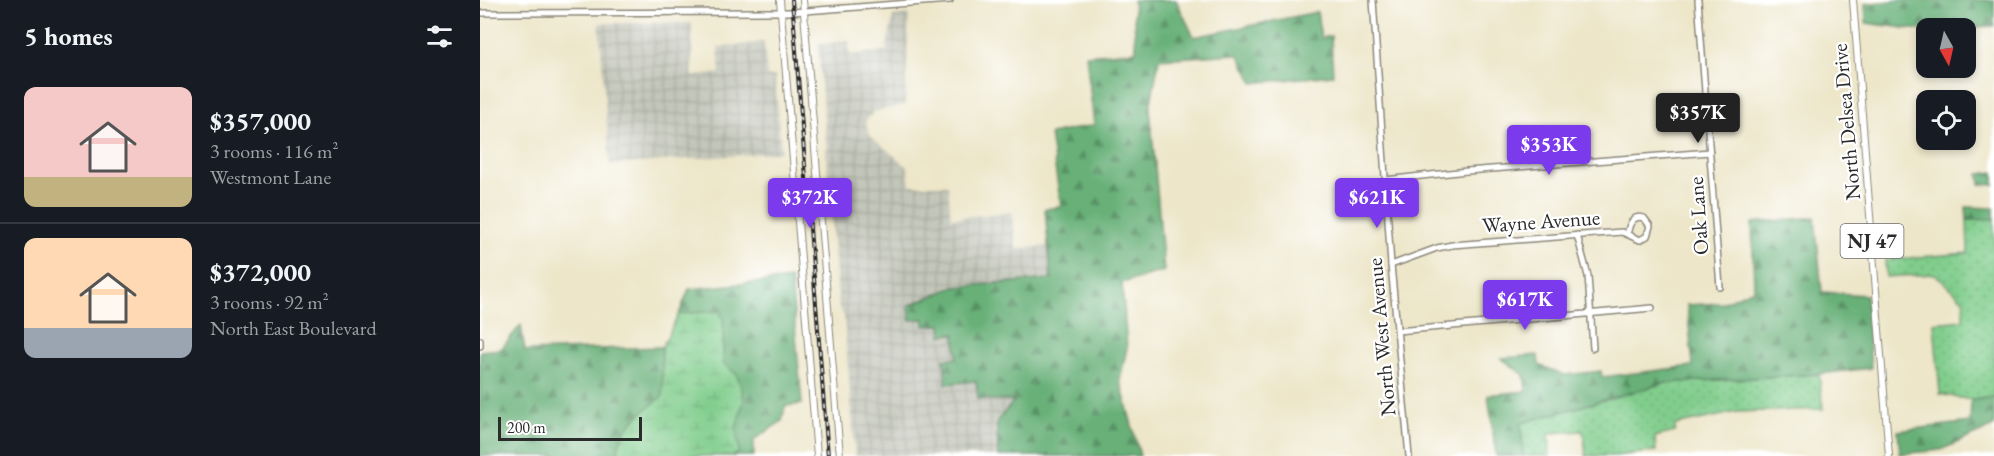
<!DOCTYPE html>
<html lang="en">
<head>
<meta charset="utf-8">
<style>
	body { margin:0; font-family:"EB Garamond",serif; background:#20242c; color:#f1f3f6; height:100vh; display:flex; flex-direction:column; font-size:22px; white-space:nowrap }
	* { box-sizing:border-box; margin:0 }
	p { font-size:20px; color:#9ea1a6 }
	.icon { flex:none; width:33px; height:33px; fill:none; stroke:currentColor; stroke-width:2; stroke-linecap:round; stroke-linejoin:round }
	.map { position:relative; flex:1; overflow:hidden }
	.side { display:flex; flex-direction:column; background:#171b24; width:480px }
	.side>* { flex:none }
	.needle { width:39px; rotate:172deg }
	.buttons { position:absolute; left:1436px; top:18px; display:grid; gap:12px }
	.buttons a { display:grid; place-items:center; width:60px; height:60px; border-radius:12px; background:#171b24; box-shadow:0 3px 9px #0003; font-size:30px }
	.scale { position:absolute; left:18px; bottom:15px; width:144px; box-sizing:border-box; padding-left:6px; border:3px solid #2b2b2b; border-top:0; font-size:16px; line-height:21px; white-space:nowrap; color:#2b2b2b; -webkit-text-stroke:4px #fff; paint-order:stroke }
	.price { position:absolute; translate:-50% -51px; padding:0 14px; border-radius:6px; background:#7c3aed; color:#fff; font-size:20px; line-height:39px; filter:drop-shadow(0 2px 3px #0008) }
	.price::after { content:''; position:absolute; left:50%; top:36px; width:18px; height:14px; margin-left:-9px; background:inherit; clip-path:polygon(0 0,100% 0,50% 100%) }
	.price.current { background:#222; color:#fff }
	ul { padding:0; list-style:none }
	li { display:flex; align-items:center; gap:18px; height:150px; padding:0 24px }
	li+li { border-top:2px solid #363941 }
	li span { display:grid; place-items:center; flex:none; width:168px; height:120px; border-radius:12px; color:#555 }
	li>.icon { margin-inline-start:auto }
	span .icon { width:72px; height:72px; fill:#fffc; stroke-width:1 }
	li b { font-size:26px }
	h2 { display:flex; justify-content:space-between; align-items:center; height:72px; padding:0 24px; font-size:26px }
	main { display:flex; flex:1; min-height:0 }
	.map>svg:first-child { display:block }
	.industrial { fill:url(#industrial-grid) }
	.grass { fill:url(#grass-dots); stroke:#567c5c; stroke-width:1.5 }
	.forest { fill:url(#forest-firs); stroke:#4a6e52; stroke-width:1.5 }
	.wetland { fill:url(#wetland-marsh); stroke:#567c5c; stroke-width:1.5 }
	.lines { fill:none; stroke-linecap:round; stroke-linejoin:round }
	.minor-casing { stroke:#8c887a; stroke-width:8 }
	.major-casing { stroke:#8c887a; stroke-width:8 }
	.minor { stroke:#fff; stroke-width:5 }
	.major { stroke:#fff; stroke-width:6 }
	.rail-casing { stroke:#2b2b2b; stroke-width:4 }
	.rail { stroke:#fff; stroke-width:1.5; stroke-dasharray:4.5; stroke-linecap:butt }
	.labels { text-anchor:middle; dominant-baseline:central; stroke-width:4.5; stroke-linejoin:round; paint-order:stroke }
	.shield { fill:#fff; stroke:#6b6b6b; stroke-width:1.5 }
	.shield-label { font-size:20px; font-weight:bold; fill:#2b2b2b }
	.street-label { font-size:21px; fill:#2b2b2b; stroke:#fff }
</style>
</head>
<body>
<main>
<section class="side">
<h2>5 homes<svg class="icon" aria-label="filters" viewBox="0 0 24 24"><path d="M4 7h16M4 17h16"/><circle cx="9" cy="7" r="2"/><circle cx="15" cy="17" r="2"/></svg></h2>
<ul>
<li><span style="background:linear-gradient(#f6c9c9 75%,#c2b280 0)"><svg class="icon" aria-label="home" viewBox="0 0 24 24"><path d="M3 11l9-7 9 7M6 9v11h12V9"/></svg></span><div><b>$357,000</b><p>3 rooms · 116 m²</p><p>Westmont Lane</p></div></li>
<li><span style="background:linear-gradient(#ffd9b3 75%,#9aa5b1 0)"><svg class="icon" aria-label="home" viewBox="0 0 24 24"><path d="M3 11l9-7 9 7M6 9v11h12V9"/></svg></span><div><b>$372,000</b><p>3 rooms · 92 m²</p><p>North East Boulevard</p></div></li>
</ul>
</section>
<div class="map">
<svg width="1514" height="456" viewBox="0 0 1514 456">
	<defs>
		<pattern id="industrial-grid" width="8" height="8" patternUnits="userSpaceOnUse" patternTransform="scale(1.5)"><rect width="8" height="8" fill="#c3c6b9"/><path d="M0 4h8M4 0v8" fill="none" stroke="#a8aa9f"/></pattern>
		<pattern id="grass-dots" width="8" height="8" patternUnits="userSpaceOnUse" patternTransform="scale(1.5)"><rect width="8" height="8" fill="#80cd8c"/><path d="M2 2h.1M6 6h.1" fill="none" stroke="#6fb079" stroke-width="1.8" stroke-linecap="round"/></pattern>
		<pattern id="forest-firs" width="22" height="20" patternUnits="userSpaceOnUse" patternTransform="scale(1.5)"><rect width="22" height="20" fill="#68b078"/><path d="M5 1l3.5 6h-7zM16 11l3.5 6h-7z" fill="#568f63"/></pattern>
		<pattern id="wetland-marsh" width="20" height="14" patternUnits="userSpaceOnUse" patternTransform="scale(1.5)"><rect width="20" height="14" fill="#80cd8c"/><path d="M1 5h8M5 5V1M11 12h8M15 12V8" fill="none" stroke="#6fb079"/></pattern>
	</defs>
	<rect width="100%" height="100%" fill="#fff"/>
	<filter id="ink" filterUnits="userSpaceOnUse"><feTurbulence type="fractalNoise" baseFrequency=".0167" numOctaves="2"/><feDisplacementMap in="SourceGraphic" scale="12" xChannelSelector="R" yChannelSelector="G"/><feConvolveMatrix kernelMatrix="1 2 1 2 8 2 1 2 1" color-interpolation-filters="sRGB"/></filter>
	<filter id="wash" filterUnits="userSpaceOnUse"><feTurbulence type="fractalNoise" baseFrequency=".008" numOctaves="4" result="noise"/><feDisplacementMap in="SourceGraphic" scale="24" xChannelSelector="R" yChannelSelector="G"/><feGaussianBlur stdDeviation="1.35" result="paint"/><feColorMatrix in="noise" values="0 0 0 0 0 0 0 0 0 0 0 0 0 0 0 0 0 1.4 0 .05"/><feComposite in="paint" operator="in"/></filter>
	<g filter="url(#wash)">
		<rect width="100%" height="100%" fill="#ede6c9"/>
		<!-- industrial -->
		<g class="industrial">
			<polygon points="429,14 425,105 393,112 385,122 391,137 428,167 430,185 468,185 471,218 532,212 536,249 568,246 571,279 475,287 444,319 444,326 461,325 475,333 478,358 497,381 535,401 517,422 518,456 375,456 364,316 359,308 346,152 348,143 346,143 338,44 369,41 370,55 406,51 413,16"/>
			<polygon points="119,23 212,23 213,76 240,73 238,47 284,42 287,76 295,76 301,152 130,165"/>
		</g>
		<!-- grass -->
		<g class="grass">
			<polygon points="1514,219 1514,397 1491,400 1460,394 1454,323 1483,320 1484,301 1455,274 1406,277 1405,260 1488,253 1487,220"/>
			<polygon points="1339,374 1343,409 1257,412 1195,425 1195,432 1175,437 1176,451 1135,456 1106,456 1103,431 1069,433 1070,456 1043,456 1041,423 1185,383"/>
		</g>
		<!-- forest -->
		<g class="forest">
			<polygon points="653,0 696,0 714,37 837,12 841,38 851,36 853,75 773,83 758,54 679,59 670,108 684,271 642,283 647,348 640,380 660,456 518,456 517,421 534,401 498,399 496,381 466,384 464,359 477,358 475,334 462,335 461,325 444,326 444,319 430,320 429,305 475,287 571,279 565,209 581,207 570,134 614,125 606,55 656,51"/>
			<polygon points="1421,0 1514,0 1514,26 1440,30 1386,23 1385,4"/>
			<polygon points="1514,172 1514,185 1500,184 1499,174"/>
			<polygon points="1486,207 1514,208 1514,219 1487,220"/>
			<polygon points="1335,217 1342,292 1386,295 1391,368 1339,374 1185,383 1041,423 1043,456 1016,456 1008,395 1046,391 1044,375 1021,358 1058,355 1059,365 1085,375 1121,371 1122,377 1213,366 1207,305 1242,303 1274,289 1272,223"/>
			<polygon points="311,279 322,404 305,406 302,421 274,440 274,456 253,456 259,452 256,429 264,398 257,375 243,363 243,318 238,311 199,314 209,289"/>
			<path d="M41,325l4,26 137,-4 1,49c-20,17 -46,31 -45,60h-138v-105l21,-2z"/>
			<polygon points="1514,397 1514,426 1461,450 1420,454 1418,431 1490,422 1491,400"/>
		</g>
		<!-- wetland -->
		<path class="wetland" d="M239,311l4,7v45l14,12 7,23 -8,31 3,23 -6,4h-115c-1,-29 25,-43 45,-60l-1,-49 17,-33z"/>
	</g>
	<g filter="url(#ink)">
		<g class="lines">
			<defs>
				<g id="minor">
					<polyline points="893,0 911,265 929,456"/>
					<polyline points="1218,0 1240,287"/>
					<polyline points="0,13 312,12 470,0"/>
					<polyline points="905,180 987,171 1230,152"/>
					<polyline points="1097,235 1108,276 1113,348"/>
					<path d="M911,265l46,-17 15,-3 170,-13 18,8 7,-4 3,-10 -6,-8c-10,-3 -14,4 -16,13"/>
					<polyline points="917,331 1172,308"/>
					<polyline points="0,340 0,346"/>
				</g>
				<g id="major">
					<polyline points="300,0 337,456"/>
					<polyline points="323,0 360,456"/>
					<polyline points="1373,0 1409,456"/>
				</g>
			</defs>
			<!-- minor casing -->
			<use href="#minor" class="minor-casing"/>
			<!-- major casing -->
			<use href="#major" class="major-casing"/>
			<!-- minor -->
			<use href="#minor" class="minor"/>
			<!-- major -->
			<use href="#major" class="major"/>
			<defs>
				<polyline id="rail" points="312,0 348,456"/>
			</defs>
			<!-- rail casing -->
			<use href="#rail" class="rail-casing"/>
			<!-- rail -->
			<use href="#rail" class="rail"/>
		</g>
	</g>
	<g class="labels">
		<!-- shield labels -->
		<rect class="shield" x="1360.5" y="224" width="63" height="34" rx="4.5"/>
		<g class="shield-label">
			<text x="1392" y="241">NJ 47</text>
		</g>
		<!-- street labels -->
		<g class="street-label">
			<text transform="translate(1366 122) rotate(-95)">North Delsea Drive</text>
			<text transform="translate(1218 216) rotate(-94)">Oak Lane</text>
			<text transform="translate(1061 221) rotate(-4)">Wayne Avenue</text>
			<text transform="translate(901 337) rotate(-95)">North West Avenue</text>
		</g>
	</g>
</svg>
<div class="buttons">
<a><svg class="needle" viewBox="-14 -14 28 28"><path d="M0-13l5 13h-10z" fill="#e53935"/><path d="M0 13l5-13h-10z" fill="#9ea1a6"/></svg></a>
<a><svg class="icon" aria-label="locate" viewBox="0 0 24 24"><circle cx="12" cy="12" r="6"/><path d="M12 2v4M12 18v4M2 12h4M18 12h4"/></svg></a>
</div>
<div class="scale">200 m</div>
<b class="price current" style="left:1218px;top:144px">$357K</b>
<b class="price" style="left:1069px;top:176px">$353K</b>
<b class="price" style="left:330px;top:229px">$372K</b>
<b class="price" style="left:897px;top:229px">$621K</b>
<b class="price" style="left:1045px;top:331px">$617K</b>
</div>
</main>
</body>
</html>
